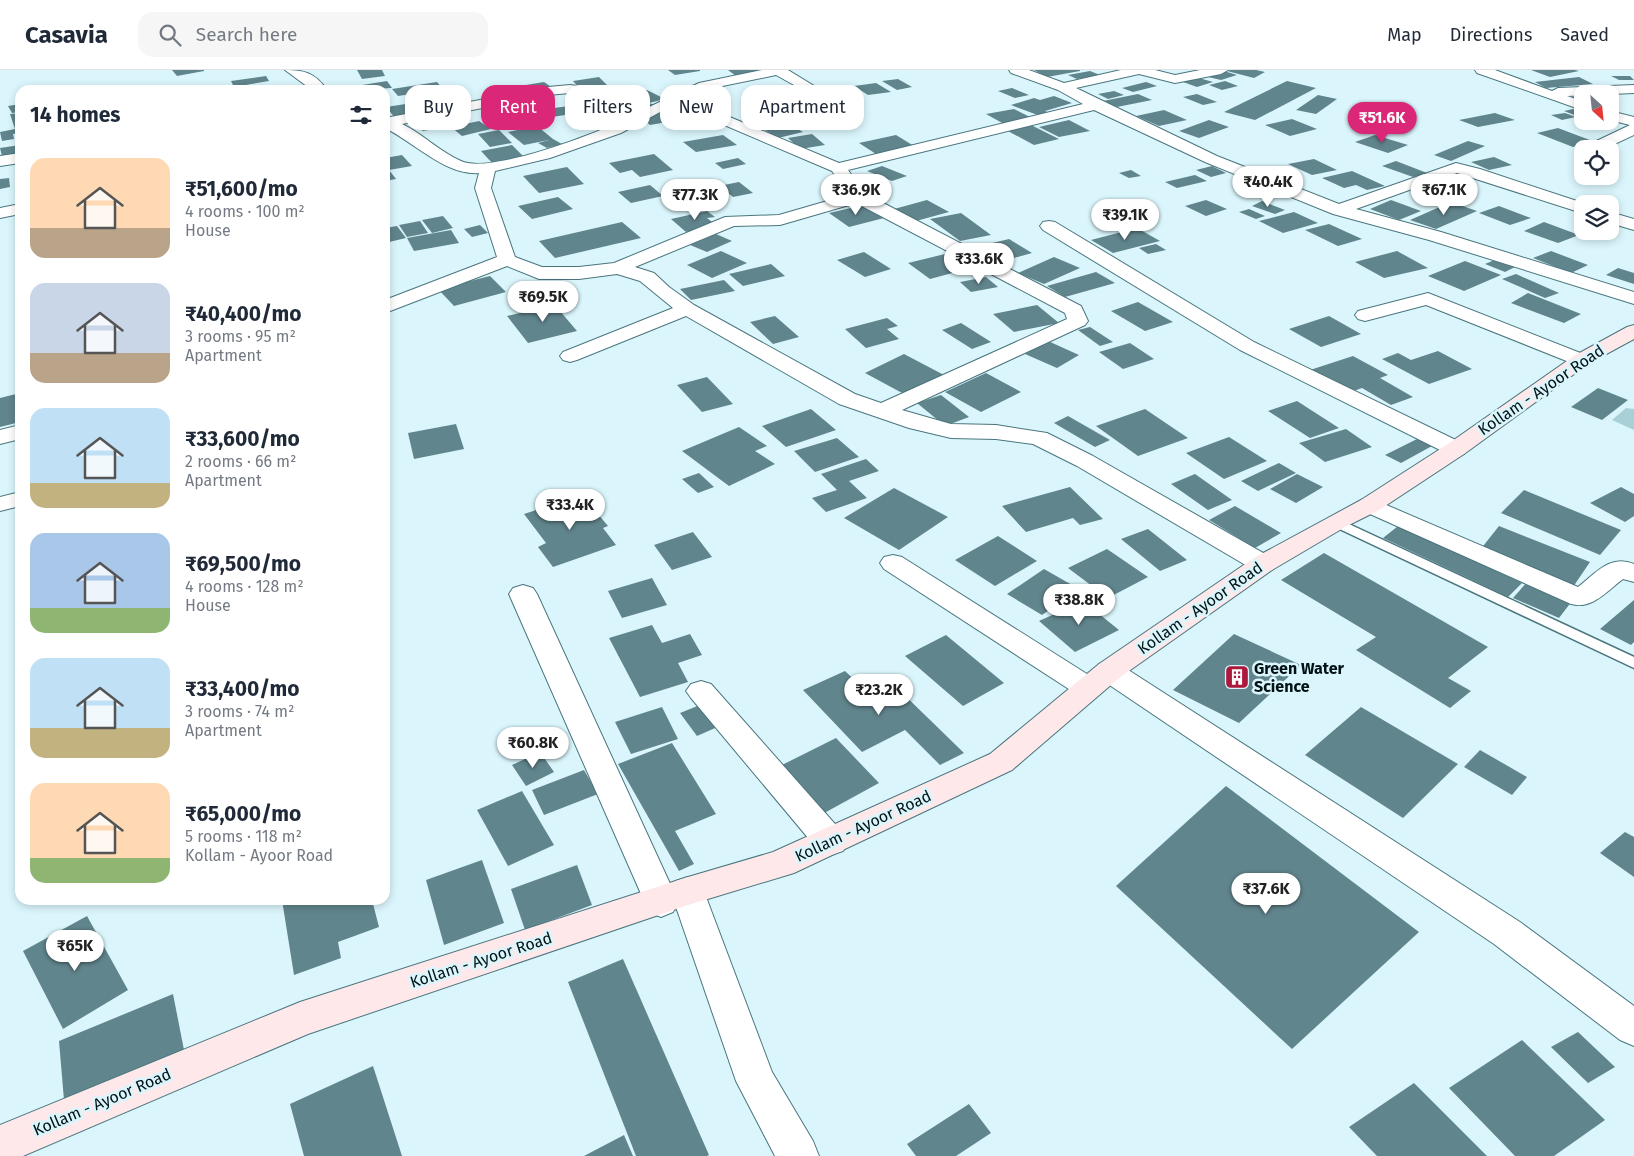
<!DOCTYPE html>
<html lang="en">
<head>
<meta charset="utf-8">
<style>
	body { margin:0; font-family:"Fira Sans",sans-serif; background:#f6f6f7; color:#1f2937; height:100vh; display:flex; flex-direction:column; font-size:19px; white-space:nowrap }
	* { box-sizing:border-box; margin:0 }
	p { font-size:16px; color:#747a83 }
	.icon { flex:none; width:28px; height:28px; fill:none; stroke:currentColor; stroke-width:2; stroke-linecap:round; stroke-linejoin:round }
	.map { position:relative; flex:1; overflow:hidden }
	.side { position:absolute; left:15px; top:15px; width:375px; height:820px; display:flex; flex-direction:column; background:#fff; border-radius:15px; box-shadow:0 2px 8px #0003 }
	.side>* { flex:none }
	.top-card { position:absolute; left:405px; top:15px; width:475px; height:45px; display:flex; gap:10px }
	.needle { width:32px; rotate:153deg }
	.fabs { position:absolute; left:1574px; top:15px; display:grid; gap:10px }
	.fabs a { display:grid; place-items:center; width:45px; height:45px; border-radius:10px; background:#fff; box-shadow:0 2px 8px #0003; font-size:25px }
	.price { position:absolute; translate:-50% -42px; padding:0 11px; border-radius:18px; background:#fff; color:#222; font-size:16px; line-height:32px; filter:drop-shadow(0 1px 2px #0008) }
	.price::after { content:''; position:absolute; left:50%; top:30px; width:15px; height:11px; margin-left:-8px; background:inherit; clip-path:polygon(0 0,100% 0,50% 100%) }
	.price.selected { background:#db2777; color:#fff }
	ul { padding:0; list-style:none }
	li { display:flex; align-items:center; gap:15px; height:125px; padding:0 15px }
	li span { display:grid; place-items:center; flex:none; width:140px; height:100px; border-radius:15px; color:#555 }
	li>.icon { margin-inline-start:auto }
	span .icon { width:60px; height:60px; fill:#fffc; stroke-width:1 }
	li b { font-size:21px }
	h2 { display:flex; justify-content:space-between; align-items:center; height:60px; padding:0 15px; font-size:21px }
	.tag { padding:0 18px; border-radius:15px; background:#fff; box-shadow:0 2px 8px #0003; font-size:18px; line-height:45px }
	.tag.selected { background:#db2777; color:#fff }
	header { display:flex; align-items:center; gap:30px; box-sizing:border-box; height:70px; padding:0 25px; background:#fff; border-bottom:1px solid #e0e1e3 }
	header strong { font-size:24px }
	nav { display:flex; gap:28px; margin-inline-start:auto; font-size:18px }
	.search { width:350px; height:45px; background:#f6f6f7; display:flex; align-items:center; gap:12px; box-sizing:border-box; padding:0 18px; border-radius:15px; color:#747a83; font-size:19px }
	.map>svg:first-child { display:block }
	.water { fill:#a9cfd7 }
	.building { fill:#61858d }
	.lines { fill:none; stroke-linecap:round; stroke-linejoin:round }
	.lane-casing { stroke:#4a757e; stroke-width:3 }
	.street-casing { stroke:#4a757e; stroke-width:2 }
	.secondary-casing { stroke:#4a757e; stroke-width:2 }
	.lane { fill:#fff; fill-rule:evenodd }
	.street { fill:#fff; fill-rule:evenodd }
	.secondary { fill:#fee8e9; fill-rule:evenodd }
	.labels { text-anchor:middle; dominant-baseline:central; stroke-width:5; stroke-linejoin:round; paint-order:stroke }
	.street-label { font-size:16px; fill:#021215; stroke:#daf6fc }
	.poi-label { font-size:16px; font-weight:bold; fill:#021215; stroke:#daf6fc; text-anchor:start }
</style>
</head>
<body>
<header>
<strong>Casavia</strong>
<div class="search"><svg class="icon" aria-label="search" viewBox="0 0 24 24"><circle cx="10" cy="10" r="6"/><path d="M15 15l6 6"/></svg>Search here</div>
<nav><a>Map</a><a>Directions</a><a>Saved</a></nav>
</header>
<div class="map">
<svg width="1634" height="1086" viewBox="0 0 1634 1086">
	<rect width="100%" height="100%" fill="#daf6fc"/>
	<!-- water -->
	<polygon class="water" points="1626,338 1634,339 1634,360 1612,350"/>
	<!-- building -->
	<g class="building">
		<polygon points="172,0 204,0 204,1 177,6"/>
		<polygon points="357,0 382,0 385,6 362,9"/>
		<polygon points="668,0 700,0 700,1 675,5"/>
		<polygon points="728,0 756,0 758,2 736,6"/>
		<polygon points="1034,0 1080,0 1080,1 1047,7"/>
		<polygon points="1230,0 1256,0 1265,2 1254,8 1227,1"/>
		<polygon points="1531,0 1575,0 1579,1 1550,7"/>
		<polygon points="1090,1 1100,5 1077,9 1068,5"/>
		<polygon points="1224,1 1237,5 1221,10 1208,7"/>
		<polygon points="266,6 269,11 234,17 231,11"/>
		<polygon points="1611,6 1630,6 1634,10 1619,10"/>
		<polygon points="599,7 607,15 580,19 573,11"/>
		<polygon points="1579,7 1593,14 1546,18 1535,12"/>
		<polygon points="1199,8 1213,12 1197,17 1183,12"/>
		<polygon points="898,9 912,17 897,20 882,11"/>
		<polygon points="387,11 392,18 353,20 350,17"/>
		<polygon points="1225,11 1238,16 1222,20 1209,15"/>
		<polygon points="1287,11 1316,18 1255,50 1224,42"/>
		<polygon points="437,12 443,19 398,26 392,19"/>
		<polygon points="544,12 554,19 530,23 520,16"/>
		<polygon points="1146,12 1157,16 1133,22 1122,18"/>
		<polygon points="876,13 891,22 868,25 854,16"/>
		<polygon points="270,15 274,18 249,20 249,19"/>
		<polygon points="1012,18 1029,25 1015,28 998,21"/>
		<polygon points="647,20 665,29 649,33 655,35 636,40 613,28"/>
		<polygon points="1114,21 1124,25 1108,29 1098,24"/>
		<polygon points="1138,24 1152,30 1117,37 1103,31"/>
		<polygon points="1197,24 1217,32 1203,35 1183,27"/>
		<polygon points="1318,25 1337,29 1316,44 1296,40"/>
		<polygon points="534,26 544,35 509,41 499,32"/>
		<polygon points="1054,26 1072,33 1045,41 1052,44 1043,47 1011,35 1034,28 1040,30"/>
		<polygon points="419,32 429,43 396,49 386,37"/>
		<polygon points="785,32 801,42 775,47 760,37"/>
		<polygon points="20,34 20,42 12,43 8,36"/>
		<polygon points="585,34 591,41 552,47 546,39"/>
		<polygon points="684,39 695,47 650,55 640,47"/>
		<polygon points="1014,39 1032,48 1004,54 986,44"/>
		<polygon points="1573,39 1582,42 1582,48 1564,41"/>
		<polygon points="1164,40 1187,50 1159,56 1136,46"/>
		<polygon points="595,42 609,54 585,58 572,46"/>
		<polygon points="20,43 20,63 13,64 14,69 2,71 0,62 15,59 10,44"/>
		<polygon points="1495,43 1515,50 1478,57 1459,50"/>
		<polygon points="1565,43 1576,47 1562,50 1551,45"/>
		<polygon points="433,45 449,56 423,61 407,51"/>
		<polygon points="1292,49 1317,59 1290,66 1265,55"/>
		<polygon points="818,50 828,56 811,60 802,54"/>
		<polygon points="1069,50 1090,61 1059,67 1039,57"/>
		<polygon points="1209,50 1229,57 1199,68 1179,61"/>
		<polygon points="479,51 491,59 462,66 451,57"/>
		<polygon points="788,53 803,62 778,68 763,59"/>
		<polygon points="1031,55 1059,69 1034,75 1006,60"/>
		<polygon points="537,56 553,69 562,74 547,78 538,73 549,70 524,75 508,62"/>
		<polygon points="1558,58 1595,72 1573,77 1537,63"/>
		<polygon points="499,60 512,73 490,77 478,64"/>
		<polygon points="812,64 825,75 800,79 788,68"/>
		<polygon points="723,65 737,75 696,82 683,72"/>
		<polygon points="896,65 914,76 876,84 859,73"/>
		<polygon points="1375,65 1408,75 1388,83 1355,72"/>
		<polygon points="1468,71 1485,76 1451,91 1434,85"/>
		<polygon points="20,75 20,83 2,86 0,78"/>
		<polygon points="512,75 525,88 493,94 481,81"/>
		<polygon points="654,84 673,100 640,107 632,100 620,103 609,93"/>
		<polygon points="402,85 412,96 389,100 396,109 385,111 385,88"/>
		<polygon points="1494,87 1512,95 1489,100 1471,92"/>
		<polygon points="738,88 746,94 723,99 715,93"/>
		<polygon points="1314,89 1337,100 1312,105 1288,94"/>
		<polygon points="1396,91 1427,103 1413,107 1382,96"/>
		<polygon points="882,96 907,106 892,111 867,101"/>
		<polygon points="1212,96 1226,103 1211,107 1196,100"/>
		<polygon points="567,97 584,114 539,123 523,106"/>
		<polygon points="1131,100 1141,106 1129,108 1119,103"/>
		<polygon points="1352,101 1385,116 1367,120 1356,115 1344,118 1322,108"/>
		<polygon points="1195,105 1207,111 1177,118 1165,112"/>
		<polygon points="9,108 10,117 0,119 0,109"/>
		<polygon points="739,112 753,123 733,127 719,116"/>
		<polygon points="650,115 663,126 631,133 618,122"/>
		<polygon points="558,127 573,139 532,149 518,136"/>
		<polygon points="927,130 949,142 916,151 894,139"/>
		<polygon points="1206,130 1227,139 1206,146 1185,136"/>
		<polygon points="1391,130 1421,141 1399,150 1370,139"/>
		<polygon points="1262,131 1285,140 1275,144 1252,136"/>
		<polygon points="1451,132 1477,141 1436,159 1410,150"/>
		<polygon points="864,135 884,148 849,157 829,143"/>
		<polygon points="1499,136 1531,148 1510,155 1479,143"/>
		<polygon points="1249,139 1265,146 1256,149 1239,142"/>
		<polygon points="707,141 715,147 707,148 716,155 686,162 671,149"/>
		<polygon points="1294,142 1318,153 1283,163 1259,151"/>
		<polygon points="961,143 991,165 960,171 930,149"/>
		<polygon points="443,146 453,158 432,163 422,150"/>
		<polygon points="420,151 428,163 407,167 399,155"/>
		<polygon points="622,152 641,168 555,188 539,171"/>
		<polygon points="1544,152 1579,165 1558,173 1524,161"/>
		<polygon points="1329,154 1362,169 1338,176 1305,160"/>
		<polygon points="480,155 488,163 472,167 464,159"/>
		<polygon points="397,156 406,168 385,173 385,158"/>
		<polygon points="1137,158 1160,171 1113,183 1091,170"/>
		<polygon points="451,160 459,173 414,181 407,168"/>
		<polygon points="716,164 732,171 707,182 690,175"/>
		<polygon points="1009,169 1032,183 1003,191 980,176"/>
		<polygon points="1156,174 1166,180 1148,184 1139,178"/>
		<polygon points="721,181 747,193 712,208 687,195"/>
		<polygon points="1397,181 1428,198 1384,208 1355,192"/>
		<polygon points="1551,181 1588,195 1571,203 1533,188"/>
		<polygon points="864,182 891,199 865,207 837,190"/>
		<polygon points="945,184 967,199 930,209 908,193"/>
		<polygon points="1054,187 1080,198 1044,214 1018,203"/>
		<polygon points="1497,189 1517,196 1505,202 1485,194"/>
		<polygon points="1465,191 1501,205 1464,221 1428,206"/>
		<polygon points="771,194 785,206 743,216 729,204"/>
		<polygon points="1618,198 1634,203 1634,214 1606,205"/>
		<polygon points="1096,202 1115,213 1065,227 1047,216"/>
		<polygon points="1516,204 1559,223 1545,228 1502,209"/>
		<polygon points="490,206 506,222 454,236 438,219"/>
		<polygon points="986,207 998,217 971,222 960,212"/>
		<polygon points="724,210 735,221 691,230 680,219"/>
		<polygon points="1528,223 1581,244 1564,253 1511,233"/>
		<polygon points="568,232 573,237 560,241 577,261 528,273 507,246"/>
		<polygon points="1138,232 1173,252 1145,261 1111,241"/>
		<polygon points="1037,235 1059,253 1014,262 993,244"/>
		<polygon points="775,246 799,267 773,274 750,252"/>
		<polygon points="1329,246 1361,264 1321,277 1289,259"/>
		<polygon points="887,248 898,256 887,259 899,269 866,278 845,259"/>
		<polygon points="961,253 991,272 972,279 942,260"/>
		<polygon points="1090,257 1113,272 1100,276 1078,260"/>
		<polygon points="1048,271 1079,285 1057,298 1025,284"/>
		<polygon points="1130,273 1154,289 1123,299 1099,282"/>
		<polygon points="1438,281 1472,299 1429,314 1382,289 1398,283 1411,290"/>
		<polygon points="904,284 944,305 904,324 865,303"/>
		<polygon points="1353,286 1388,305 1380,308 1413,327 1391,335 1362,318 1348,323 1310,300"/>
		<polygon points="986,303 1021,322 981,342 945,322"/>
		<polygon points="707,307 733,334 702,342 677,315"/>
		<polygon points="1598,318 1628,330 1602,350 1571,337"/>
		<polygon points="20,323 20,352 0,357 0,328"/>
		<polygon points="941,325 969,347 945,356 917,333"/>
		<polygon points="1297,331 1339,358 1310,368 1268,341"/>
		<polygon points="811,339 836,360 786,377 762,356"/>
		<polygon points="1145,339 1188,368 1138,386 1096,356"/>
		<polygon points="1068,346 1110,370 1095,377 1054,353"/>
		<polygon points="456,354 464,379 414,389 408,363"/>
		<polygon points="739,357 767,376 755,381 775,394 729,416 682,381"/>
		<polygon points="1346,359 1372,377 1325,392 1299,373"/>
		<polygon points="1229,367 1267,391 1224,409 1186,383"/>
		<polygon points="837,368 859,387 815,402 794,381"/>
		<polygon points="1417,369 1432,376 1401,393 1385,385"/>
		<polygon points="866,389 879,401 849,411 867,428 826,442 812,428 837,420 821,404"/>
		<polygon points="1279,393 1296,403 1258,421 1241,411"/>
		<polygon points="699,403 714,417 698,423 682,409"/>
		<polygon points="1195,404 1232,430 1208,440 1171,414"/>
		<polygon points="1297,404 1323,417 1296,433 1270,419"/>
		<polygon points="1070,417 1103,449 1080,455 1073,448 1026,462 1002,436"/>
		<polygon points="1621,417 1634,424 1634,446 1625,452 1590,433"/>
		<polygon points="894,418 948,447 899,480 844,448"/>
		<polygon points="1524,420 1621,460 1600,485 1501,443"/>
		<polygon points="582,425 608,456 603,458 616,475 553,497 538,477 546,473 524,444"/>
		<polygon points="1235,436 1281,463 1255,478 1209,450"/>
		<polygon points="1402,453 1438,474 1522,513 1508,527 1383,468"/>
		<polygon points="1499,456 1590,492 1573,517 1480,480"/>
		<polygon points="1148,459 1187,490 1160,501 1121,469"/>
		<polygon points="693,462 712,487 672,500 654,475"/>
		<polygon points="998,466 1037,491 995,516 955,490"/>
		<polygon points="1107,479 1148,507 1108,528 1068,498"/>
		<polygon points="1324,483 1488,577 1448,608 1471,621 1450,638 1356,580 1376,567 1281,510"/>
		<polygon points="1044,499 1079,519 1042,545 1007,524"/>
		<polygon points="652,508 667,535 622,548 608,521"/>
		<polygon points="1527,512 1572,531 1559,548 1513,528"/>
		<polygon points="1634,530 1634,572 1631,575 1600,559"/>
		<polygon points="1083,531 1119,560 1075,582 1039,551"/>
		<polygon points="652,555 662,573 690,564 702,585 678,593 688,612 640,627 609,568"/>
		<polygon points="1234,564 1301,595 1239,653 1173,620"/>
		<polygon points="946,565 1004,613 963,636 905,586"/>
		<polygon points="845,601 867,622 890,611 964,683 940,695 905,660 862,682 803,620"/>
		<polygon points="705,633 722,655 697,666 680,643"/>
		<polygon points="662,637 678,669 631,684 615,652"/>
		<polygon points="1361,637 1458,694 1403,748 1305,685"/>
		<polygon points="836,668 879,713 817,747 774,699"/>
		<polygon points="672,673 716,744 675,761 694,794 679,801 618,694"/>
		<polygon points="1480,680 1527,707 1512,725 1464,697"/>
		<polygon points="540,682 554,702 526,716 512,695"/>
		<polygon points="584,700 598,724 544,745 532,720"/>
		<polygon points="1226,716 1419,862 1292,979 1116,816"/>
		<polygon points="522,721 554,775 508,796 477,740"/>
		<polygon points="1625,762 1634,767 1634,807 1600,783"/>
		<polygon points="482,790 504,853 444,875 426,810"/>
		<polygon points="577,795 592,835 525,860 511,819"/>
		<polygon points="282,830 372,830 379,857 338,872 341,888 294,905"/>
		<polygon points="87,846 128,920 63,959 23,881"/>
		<polygon points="623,889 709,1085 707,1086 636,1086 568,912"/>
		<polygon points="173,924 184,980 64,1030 59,971"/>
		<polygon points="1578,962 1615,997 1588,1013 1551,977"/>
		<polygon points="1522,970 1605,1050 1554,1086 1515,1086 1449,1018"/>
		<polygon points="373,996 402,1086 304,1086 290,1034"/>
		<polygon points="1414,1013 1487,1086 1377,1086 1349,1057"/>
		<polygon points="969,1034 991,1063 956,1086 916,1086 907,1074"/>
		<polygon points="624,1065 633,1086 584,1086"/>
	</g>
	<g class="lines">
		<defs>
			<polygon id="lane" points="1336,448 1634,587 1634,598 1331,455 1329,452"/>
			<g id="street">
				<path d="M285,0c20,0 30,3 42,20h-15z"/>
				<path d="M762,0h26l36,22 -7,4 -5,-1 -36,-20 -68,14 -21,10 152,64 244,-59 -25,-14 -47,-17 -2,-3h20l35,13 57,-13h34l20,5 25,-5h28l-7,4 -46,9 -36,-9 -63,14 141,68 122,48 117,-41 24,6 106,35h-4v9l-125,-40 -101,36 85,23 193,60v12l-205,-64 -96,-26 -128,-52 -111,-52 -246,60 16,23 217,113 7,15 -3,4 -183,85 49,14 45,1 51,8 46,23 179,102 4,6 -4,6 -9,2 -9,-2 -177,-104 -44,-22 -37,-5 -45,-1 -42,-10 -70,-24 -153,-88 -109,44 -7,2 -7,-2 -3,-4 3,-4 110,-44 -33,-27 -23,-7 -38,5h-40l-32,-13 -122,47v-13l112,-43 -22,-69 4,-15c-33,3 -65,-31 -94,-45v-10l163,-31 22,-2 15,2 56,24 58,-28zM570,23l7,1 53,23c-29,15 -141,58 -169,44 -21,-9 -38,-27 -59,-37l146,-29zM675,34l157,67 16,24 -69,20 -54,2 -111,46 -35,4h-37l-27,-10 -24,-69 4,-17 55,-13 71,-25zM856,133l209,110 2,6 -186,84 -26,-9 -161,-89 -25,-18 -15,-14 -19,-6 99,-41 46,-1z"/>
				<polygon points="1475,0 1495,0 1552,21 1558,18 1634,15 1634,23 1567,26 1582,31 1582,40 1477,3"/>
				<polygon points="1610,41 1634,47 1634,65 1604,79 1583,79 1586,76 1630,55 1610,50"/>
				<polygon points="20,83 20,93 0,96 0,86"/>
				<polygon points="20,134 20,144 0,148 0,138"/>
				<polygon points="1610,142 1634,149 1634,160 1610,153"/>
				<polygon points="1049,151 1055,152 1254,272 1464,374 1468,379 1464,384 1456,386 1448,384 1240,280 1043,160 1040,156 1043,152"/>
				<polygon points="1428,223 1588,286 1591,290 1588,294 1581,296 1574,294 1426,235 1365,251 1358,249 1355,245 1358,241"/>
				<polygon points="20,355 20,369 0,374 0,360"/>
				<polygon points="20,422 20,436 0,441 0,427"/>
				<path d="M1370,428l208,89c18,-14 32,-33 56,-23v18l-11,-3c-16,12 -31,31 -52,25l-210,-94 -3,-5 3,-5z"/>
				<polygon points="893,485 902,487 1098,611 1103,618 1098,625 1088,628 1078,625 884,499 880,493 884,487"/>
				<polygon points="523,515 533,518 537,524 672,818 676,811 688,807 700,811 772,1002 813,1071 819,1086 775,1086 736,1011 676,837 673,842 661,847 649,842 509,524 513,518"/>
				<polygon points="1109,591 1119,594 1520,852 1634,936 1634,976 1620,970 1494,874 1099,608 1094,601 1099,594"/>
				<polygon points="701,611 711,614 843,763 848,772 843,781 831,785 819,781 691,628 686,621 691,614"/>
			</g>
			<polygon id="secondary" points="1634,255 1634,269 1588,294 1464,384 1379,440 1345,457 1272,500 1119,608 1012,700 794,803 688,835 308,964 23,1086 0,1086 0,1055 300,932 688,807 773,782 990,684 1099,594 1254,488 1361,430 1448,374 1574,286 1627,257"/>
		</defs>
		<!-- lane casing -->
		<use href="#lane" class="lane-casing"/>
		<!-- street casing -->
		<use href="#street" class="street-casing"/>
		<!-- secondary casing -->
		<use href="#secondary" class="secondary-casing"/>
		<!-- lane -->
		<use href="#lane" class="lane"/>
		<!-- street -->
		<use href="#street" class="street"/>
		<!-- secondary -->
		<use href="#secondary" class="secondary"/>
	</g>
	<!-- icons -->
	<defs>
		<symbol id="building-square" viewBox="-11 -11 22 22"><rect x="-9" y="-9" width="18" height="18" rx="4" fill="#ad183d" stroke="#daf6fc"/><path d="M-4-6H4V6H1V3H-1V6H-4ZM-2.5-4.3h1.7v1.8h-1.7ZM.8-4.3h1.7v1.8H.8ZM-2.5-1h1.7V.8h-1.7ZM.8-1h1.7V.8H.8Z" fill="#fff"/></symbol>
	</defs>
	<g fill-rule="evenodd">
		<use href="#building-square" x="1223" y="593" width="28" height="28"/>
	</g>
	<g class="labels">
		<!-- street labels -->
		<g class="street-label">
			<text transform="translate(1541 320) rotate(-34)">Kollam - Ayoor Road</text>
			<text transform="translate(1200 538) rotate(-35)">Kollam - Ayoor Road</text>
			<text transform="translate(863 756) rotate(-25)">Kollam - Ayoor Road</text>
			<text transform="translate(481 890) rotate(-18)">Kollam - Ayoor Road</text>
			<text transform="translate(102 1032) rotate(-23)">Kollam - Ayoor Road</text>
		</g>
		<!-- poi labels -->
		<g class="poi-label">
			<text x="1254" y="598">Green Water<tspan x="1254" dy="18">Science</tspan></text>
		</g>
	</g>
</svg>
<div class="fabs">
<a><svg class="needle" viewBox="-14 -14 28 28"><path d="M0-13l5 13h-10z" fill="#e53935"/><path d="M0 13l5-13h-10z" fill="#747a83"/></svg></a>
<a><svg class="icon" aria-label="locate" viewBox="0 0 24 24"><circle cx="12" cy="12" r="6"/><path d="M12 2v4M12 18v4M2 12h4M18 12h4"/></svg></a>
<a><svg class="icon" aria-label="layers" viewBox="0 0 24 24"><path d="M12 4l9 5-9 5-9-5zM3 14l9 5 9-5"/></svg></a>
</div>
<b class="price selected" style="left:1382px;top:74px">₹51.6K</b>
<b class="price" style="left:1268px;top:138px">₹40.4K</b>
<b class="price" style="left:856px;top:146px">₹36.9K</b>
<b class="price" style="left:1444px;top:146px">₹67.1K</b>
<b class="price" style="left:695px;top:151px">₹77.3K</b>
<b class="price" style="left:1125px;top:171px">₹39.1K</b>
<b class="price" style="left:979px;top:215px">₹33.6K</b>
<b class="price" style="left:543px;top:253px">₹69.5K</b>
<b class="price" style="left:570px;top:461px">₹33.4K</b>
<b class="price" style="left:1079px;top:556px">₹38.8K</b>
<b class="price" style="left:879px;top:646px">₹23.2K</b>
<b class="price" style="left:533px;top:699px">₹60.8K</b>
<b class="price" style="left:1266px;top:845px">₹37.6K</b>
<b class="price" style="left:75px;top:902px">₹65K</b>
<div class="top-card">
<a class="tag">Buy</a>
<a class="tag selected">Rent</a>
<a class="tag">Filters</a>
<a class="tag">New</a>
<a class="tag">Apartment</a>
</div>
<section class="side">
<h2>14 homes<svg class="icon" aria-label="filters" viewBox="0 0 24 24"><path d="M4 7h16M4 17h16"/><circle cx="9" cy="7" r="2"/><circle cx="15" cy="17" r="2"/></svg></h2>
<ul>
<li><span style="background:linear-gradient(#ffd9b3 70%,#b9a48a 0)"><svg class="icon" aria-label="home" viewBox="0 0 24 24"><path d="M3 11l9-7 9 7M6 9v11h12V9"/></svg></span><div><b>₹51,600/mo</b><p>4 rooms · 100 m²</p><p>House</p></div></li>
<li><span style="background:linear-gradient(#c9d6e8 70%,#b9a48a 0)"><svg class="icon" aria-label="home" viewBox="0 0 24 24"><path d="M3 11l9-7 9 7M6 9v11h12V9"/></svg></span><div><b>₹40,400/mo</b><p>3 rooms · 95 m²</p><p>Apartment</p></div></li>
<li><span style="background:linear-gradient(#bfe0f5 75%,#c2b280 0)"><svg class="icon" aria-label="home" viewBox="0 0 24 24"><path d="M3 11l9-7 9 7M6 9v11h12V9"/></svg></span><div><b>₹33,600/mo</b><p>2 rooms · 66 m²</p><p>Apartment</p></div></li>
<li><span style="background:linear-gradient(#a9c7e8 75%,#8fb573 0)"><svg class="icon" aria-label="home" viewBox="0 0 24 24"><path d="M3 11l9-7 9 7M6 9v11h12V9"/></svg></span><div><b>₹69,500/mo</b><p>4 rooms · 128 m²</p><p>House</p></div></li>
<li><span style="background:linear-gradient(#bfe0f5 70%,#c2b280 0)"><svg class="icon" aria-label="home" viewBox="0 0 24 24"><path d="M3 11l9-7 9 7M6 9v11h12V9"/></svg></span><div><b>₹33,400/mo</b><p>3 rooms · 74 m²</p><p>Apartment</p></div></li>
<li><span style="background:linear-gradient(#ffd9b3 75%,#8fb573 0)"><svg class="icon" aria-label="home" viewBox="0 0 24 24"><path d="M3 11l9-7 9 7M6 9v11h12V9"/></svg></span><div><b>₹65,000/mo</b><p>5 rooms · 118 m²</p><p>Kollam - Ayoor Road</p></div></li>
</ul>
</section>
</div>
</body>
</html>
